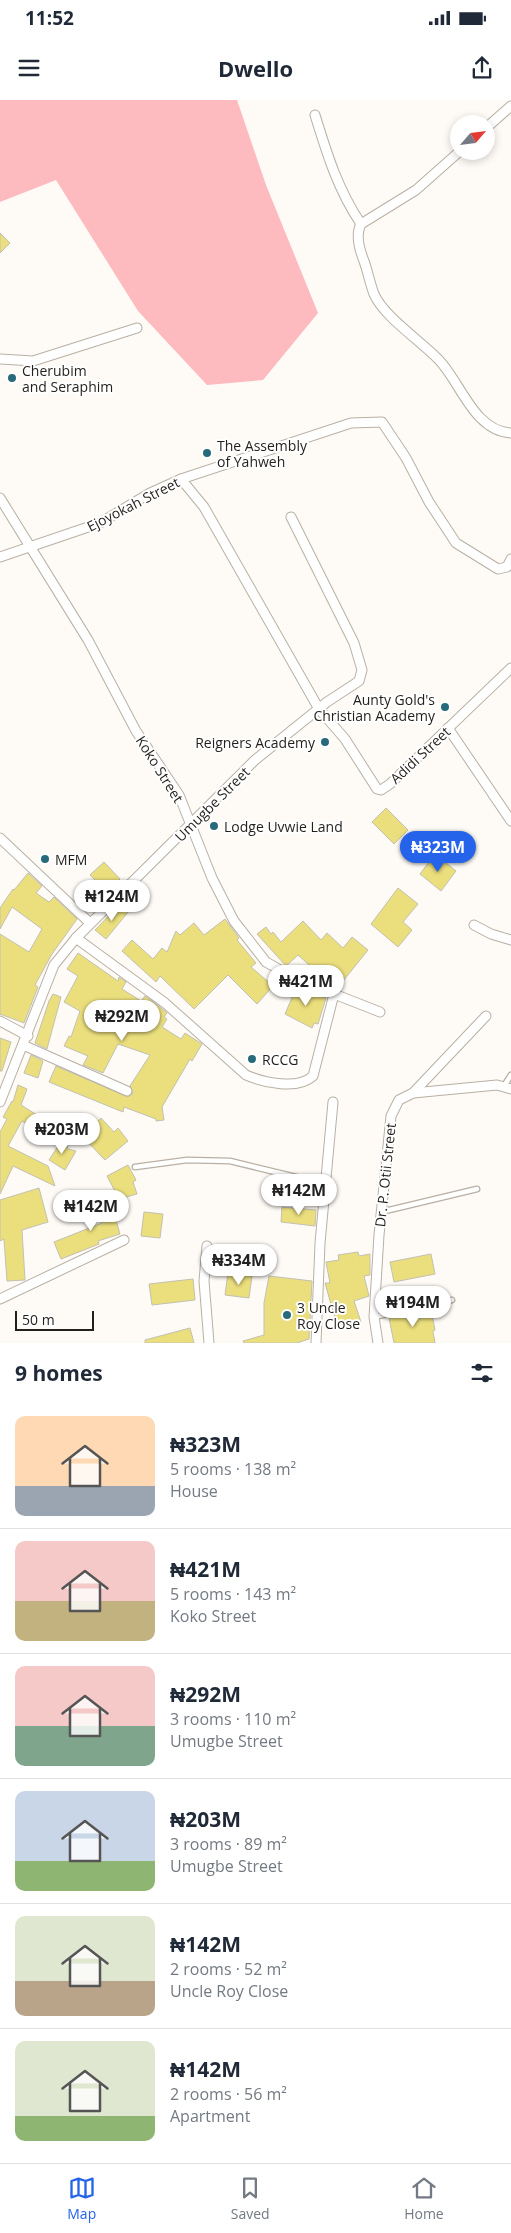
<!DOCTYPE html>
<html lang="en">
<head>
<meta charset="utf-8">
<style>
	body { margin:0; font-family:"Open Sans",sans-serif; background:#f6f6f7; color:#1f2937; height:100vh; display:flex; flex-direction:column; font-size:19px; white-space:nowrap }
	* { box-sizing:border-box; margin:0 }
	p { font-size:16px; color:#747a83 }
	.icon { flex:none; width:28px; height:28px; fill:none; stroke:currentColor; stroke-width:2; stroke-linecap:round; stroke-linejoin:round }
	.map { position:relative; height:1243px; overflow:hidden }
	.panel { display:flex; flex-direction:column; background:#fff; flex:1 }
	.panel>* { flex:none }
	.needle { width:32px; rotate:62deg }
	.controls { position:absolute; left:450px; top:15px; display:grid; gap:10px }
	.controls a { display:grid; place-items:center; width:45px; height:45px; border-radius:50%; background:#fff; box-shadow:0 2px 8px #0003; font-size:25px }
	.scale { position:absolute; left:15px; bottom:12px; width:79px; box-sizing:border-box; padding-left:5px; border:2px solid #231f1b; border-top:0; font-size:14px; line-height:18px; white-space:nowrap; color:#231f1b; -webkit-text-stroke:4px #fff; paint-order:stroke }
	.price { position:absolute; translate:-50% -42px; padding:0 11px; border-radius:18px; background:#fff; color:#222; font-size:16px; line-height:32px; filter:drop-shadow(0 1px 2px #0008) }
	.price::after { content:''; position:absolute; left:50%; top:30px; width:15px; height:11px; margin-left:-8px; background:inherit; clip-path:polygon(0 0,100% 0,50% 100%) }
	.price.selected { background:#2563eb; color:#fff }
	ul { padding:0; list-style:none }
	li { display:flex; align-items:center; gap:15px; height:125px; padding:0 15px }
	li+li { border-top:1px solid #e0e1e3 }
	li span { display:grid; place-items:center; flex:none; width:140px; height:100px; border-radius:10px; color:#555 }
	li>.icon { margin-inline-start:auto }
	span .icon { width:60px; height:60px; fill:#fffc; stroke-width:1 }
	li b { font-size:21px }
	h2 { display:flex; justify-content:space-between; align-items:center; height:60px; padding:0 15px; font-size:21px }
	.status { display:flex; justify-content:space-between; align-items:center; height:35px; padding:0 25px; background:#fff; direction:ltr }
	.status svg { height:14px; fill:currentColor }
	header { display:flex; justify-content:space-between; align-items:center; height:65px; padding:0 15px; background:#fff; font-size:22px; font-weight:700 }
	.tab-bar { display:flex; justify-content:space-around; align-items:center; height:70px; border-top:1px solid #e0e1e3; background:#fff; font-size:14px; color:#747a83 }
	.tab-bar a { display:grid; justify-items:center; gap:2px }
	.tab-bar .selected { color:#2563eb }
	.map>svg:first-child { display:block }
	.green { fill:#fdbabf }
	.building { fill:#ebdf7d; stroke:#c2c0b2 }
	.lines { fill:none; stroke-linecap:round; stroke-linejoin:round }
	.service-casing { stroke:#b9b0a4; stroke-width:7 }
	.minor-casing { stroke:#b9b0a4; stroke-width:11 }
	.service { stroke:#fff; stroke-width:4.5 }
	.minor { stroke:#fff; stroke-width:9 }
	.poi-dot { fill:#276a7c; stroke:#fff; stroke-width:2 }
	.labels { text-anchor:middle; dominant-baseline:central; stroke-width:4; stroke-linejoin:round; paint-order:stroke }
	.poi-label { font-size:14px; fill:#231f1b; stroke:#fff; text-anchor:start }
	.street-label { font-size:14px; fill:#231f1b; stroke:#fff }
</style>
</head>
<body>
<div class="status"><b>11:52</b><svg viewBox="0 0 49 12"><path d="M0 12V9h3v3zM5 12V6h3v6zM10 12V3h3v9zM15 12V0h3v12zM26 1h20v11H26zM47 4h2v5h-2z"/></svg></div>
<header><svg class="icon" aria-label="menu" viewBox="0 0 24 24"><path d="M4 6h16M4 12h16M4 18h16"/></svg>Dwello<svg class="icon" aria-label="share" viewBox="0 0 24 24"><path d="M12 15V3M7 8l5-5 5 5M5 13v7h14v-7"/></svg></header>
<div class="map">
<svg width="511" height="1243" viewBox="0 0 511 1243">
	<rect width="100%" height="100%" fill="#fefaf5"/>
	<!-- green -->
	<polygon class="green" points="0,0 237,0 266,85 318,213 263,280 207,285 138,211 56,80 0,102"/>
	<!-- building -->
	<g class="building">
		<polygon points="0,133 10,143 0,153"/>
		<polygon points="386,708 408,730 394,744 372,722"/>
		<polygon points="435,754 456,771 441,791 420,774"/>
		<polygon points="104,762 120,779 95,802 88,793 99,784 90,775"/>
		<polygon points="28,773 42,786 36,793 49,802 54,797 77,819 52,854 35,885 38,887 24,923 0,914 0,834 29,852 42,829 12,807 0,829 0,808 13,789 14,790"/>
		<polygon points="398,788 418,804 403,822 412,830 398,847 371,824"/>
		<polygon points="120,804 129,811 106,839 95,830"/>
		<polygon points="225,819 239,838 237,840 256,863 251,867 273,886 257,904 228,875 194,909 160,876 156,882 122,851 132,840 153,859 162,848 167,852 176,831 180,835 194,823 204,835"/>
		<polygon points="303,821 321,840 327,833 343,848 352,837 368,850 339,886 319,869 317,872 298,855 286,866 257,834 266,827 271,834 273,832 281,842"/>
		<polygon points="78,853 118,881 119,877 126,882 122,889 141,901 145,896 161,908 167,913 164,917 167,919 162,927 181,939 185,933 202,944 192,961 190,959 162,1007 164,1020 156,1021 156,1019 124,1007 123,1012 49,982 56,966 128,997 133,993 130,986 150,955 118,944 103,973 83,965 88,956 64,946 69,936 71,937 80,911 64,902 78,876 67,869"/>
		<polygon points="297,886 326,898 318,924 314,923 312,928 285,914"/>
		<polygon points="53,894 61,897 47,949 35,943 49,901"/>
		<polygon points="0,938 11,942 2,971 0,971"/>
		<polygon points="31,955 43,961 38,978 24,973"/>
		<polygon points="18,985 27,989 21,1005 53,1025 46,1036 22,1021 8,1046 48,1066 55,1086 13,1066 0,1094 0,1032 7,1019 3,1017 12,1001 13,1002"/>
		<polygon points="101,1018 114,1032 118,1028 128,1041 105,1060 86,1040 89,1038 85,1033"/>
		<polygon points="64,1037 68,1049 76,1051 65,1070 49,1060"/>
		<polygon points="128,1065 136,1080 133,1082 137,1094 119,1099 107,1076"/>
		<polygon points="39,1088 48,1122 22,1130 25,1180 7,1181 4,1139 0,1141 0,1100"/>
		<polygon points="109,1096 120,1134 98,1141 99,1144 61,1159 54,1142 102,1123 95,1101"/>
		<polygon points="282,1107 316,1110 315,1126 281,1122"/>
		<polygon points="144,1112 163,1114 160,1138 141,1136"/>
		<polygon points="358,1152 359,1156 370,1154 370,1175 364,1176 369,1196 354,1201 361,1222 338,1229 325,1183 330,1183 326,1162 339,1160 338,1155"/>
		<polygon points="431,1154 435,1174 394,1182 390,1162"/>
		<polygon points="228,1173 252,1176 249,1198 225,1195"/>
		<polygon points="269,1176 312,1181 309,1239 297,1243 244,1243 243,1241 264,1235 264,1203"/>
		<polygon points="193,1179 195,1200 152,1205 149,1184"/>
		<polygon points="431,1209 435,1230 433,1231 435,1243 394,1243 389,1218"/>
		<polygon points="190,1228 194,1243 145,1243 145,1240"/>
	</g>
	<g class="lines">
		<defs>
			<g id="service">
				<polyline points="504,986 511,975"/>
				<polyline points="135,1067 187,1060 230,1061 325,1084"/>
				<polyline points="381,1112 477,1089"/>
				<polyline points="374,1217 452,1200"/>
			</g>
			<g id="minor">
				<path d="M315,15c12,39 23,75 46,109"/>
				<polyline points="486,28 511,6"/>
				<path d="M460,51l-44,39 -55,34c-6,11 -1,27 3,37 4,11 6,23 10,33 10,23 47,47 65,66 22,23 35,71 72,73"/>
				<polyline points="0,259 33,261 137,228"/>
				<polyline points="181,379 204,407 319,609 345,639 377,689 381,690 390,684 511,568"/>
				<polyline points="0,398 88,540 136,631 179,695 212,778 234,821 266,862 296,879 380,912"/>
				<polyline points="0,457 100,423 150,393 181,379 351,323 382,322 406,358 429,402 456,443 498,469 507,467 511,459"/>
				<polyline points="448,628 511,721"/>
				<polyline points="0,738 90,823"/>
				<polyline points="474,825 491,834 511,840"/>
				<path d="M76,838l89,65 81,72c18,8 52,15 67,1l21,-82"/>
				<polyline points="0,921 28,936"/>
				<polyline points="23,945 127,991"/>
				<polyline points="413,993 497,985 511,989"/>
				<polyline points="0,1002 54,865 76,838 255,660 327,602 359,581 362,570 354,543 291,417"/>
				<polyline points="207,1146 204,1181 209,1243"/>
				<polyline points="0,1199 124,1140"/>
				<polyline points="316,1243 320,1143 333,1002"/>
				<polyline points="378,1243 374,1217 379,1135 391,1016 399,1000 413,993 486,916"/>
			</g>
		</defs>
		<!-- service casing -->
		<use href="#service" class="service-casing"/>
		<!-- minor casing -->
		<use href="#minor" class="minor-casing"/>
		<!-- service -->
		<use href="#service" class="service"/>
		<!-- minor -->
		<use href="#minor" class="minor"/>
	</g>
	<!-- markers -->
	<g class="poi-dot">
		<circle cx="12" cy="278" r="5"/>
		<circle cx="207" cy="353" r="5"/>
		<circle cx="445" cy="607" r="5"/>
		<circle cx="325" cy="642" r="5"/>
		<circle cx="214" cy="726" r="5"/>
		<circle cx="45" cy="759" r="5"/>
		<circle cx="252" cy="959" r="5"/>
		<circle cx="287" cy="1215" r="5"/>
	</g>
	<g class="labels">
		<!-- poi labels -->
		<g class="poi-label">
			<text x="22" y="270">Cherubim<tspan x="22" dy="16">and Seraphim</tspan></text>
			<text x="217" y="345">The Assembly<tspan x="217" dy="16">of Yahweh</tspan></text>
			<text x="435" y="599" text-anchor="end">Aunty Gold's<tspan x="435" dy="16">Christian Academy</tspan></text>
			<text x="315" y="642" text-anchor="end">Reigners Academy</text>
			<text x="224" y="726">Lodge Uvwie Land</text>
			<text x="55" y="759">MFM</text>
			<text x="262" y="959">RCCG</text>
			<text x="297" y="1207">3 Uncle<tspan x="297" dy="16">Roy Close</tspan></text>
		</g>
		<!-- street labels -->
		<g class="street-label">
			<text transform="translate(133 404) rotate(-27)">Ejoyokah Street</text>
			<text transform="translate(420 655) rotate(-43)">Adidi Street</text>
			<text transform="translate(160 669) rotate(58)">Koko Street</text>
			<text transform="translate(212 704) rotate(-45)">Umugbe Street</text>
			<text transform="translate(385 1075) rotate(-84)">Dr. P. Otii Street</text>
		</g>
	</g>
</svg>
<div class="controls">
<a><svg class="needle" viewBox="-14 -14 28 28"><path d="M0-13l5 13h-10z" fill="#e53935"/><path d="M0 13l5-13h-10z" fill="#747a83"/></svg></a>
</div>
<div class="scale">50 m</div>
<b class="price selected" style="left:438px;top:773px">₦323M</b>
<b class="price" style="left:112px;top:822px">₦124M</b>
<b class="price" style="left:306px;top:907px">₦421M</b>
<b class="price" style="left:122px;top:942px">₦292M</b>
<b class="price" style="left:62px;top:1055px">₦203M</b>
<b class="price" style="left:299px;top:1116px">₦142M</b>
<b class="price" style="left:91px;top:1132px">₦142M</b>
<b class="price" style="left:239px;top:1186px">₦334M</b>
<b class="price" style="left:413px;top:1228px">₦194M</b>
</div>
<section class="panel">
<h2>9 homes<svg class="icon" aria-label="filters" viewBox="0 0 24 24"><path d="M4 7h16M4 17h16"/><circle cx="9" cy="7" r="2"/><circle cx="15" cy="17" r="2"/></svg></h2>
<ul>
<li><span style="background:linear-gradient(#ffd9b3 70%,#9aa5b1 0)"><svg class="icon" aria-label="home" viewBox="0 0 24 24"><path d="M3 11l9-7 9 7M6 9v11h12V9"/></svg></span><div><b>₦323M</b><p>5 rooms · 138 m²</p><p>House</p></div></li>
<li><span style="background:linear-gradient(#f6c9c9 60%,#c2b280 0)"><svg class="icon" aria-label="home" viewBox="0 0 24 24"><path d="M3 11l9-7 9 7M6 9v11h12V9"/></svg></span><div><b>₦421M</b><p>5 rooms · 143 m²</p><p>Koko Street</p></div></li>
<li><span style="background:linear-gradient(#f6c9c9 60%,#7fa58c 0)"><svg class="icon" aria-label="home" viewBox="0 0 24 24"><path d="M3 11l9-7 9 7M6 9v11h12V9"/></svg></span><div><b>₦292M</b><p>3 rooms · 110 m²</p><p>Umugbe Street</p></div></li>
<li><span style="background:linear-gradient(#c9d6e8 70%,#8fb573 0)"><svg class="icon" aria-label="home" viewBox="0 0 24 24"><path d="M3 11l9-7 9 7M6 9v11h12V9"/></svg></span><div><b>₦203M</b><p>3 rooms · 89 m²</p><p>Umugbe Street</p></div></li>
<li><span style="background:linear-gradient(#dfe7d0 65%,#b9a48a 0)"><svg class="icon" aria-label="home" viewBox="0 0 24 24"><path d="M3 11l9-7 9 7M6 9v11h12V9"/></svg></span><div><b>₦142M</b><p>2 rooms · 52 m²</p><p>Uncle Roy Close</p></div></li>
<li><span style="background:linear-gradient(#dfe7d0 75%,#8fb573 0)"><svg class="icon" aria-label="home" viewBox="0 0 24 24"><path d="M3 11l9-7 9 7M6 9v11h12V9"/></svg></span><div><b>₦142M</b><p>2 rooms · 56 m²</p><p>Apartment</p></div></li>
</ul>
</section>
<nav class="tab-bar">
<a class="selected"><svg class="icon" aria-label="map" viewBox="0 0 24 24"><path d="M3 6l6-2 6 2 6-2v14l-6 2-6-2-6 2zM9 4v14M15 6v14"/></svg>Map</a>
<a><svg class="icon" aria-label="saved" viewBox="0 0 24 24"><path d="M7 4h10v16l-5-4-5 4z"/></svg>Saved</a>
<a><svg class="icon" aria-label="home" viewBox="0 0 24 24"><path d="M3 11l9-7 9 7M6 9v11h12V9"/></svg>Home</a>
</nav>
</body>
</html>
